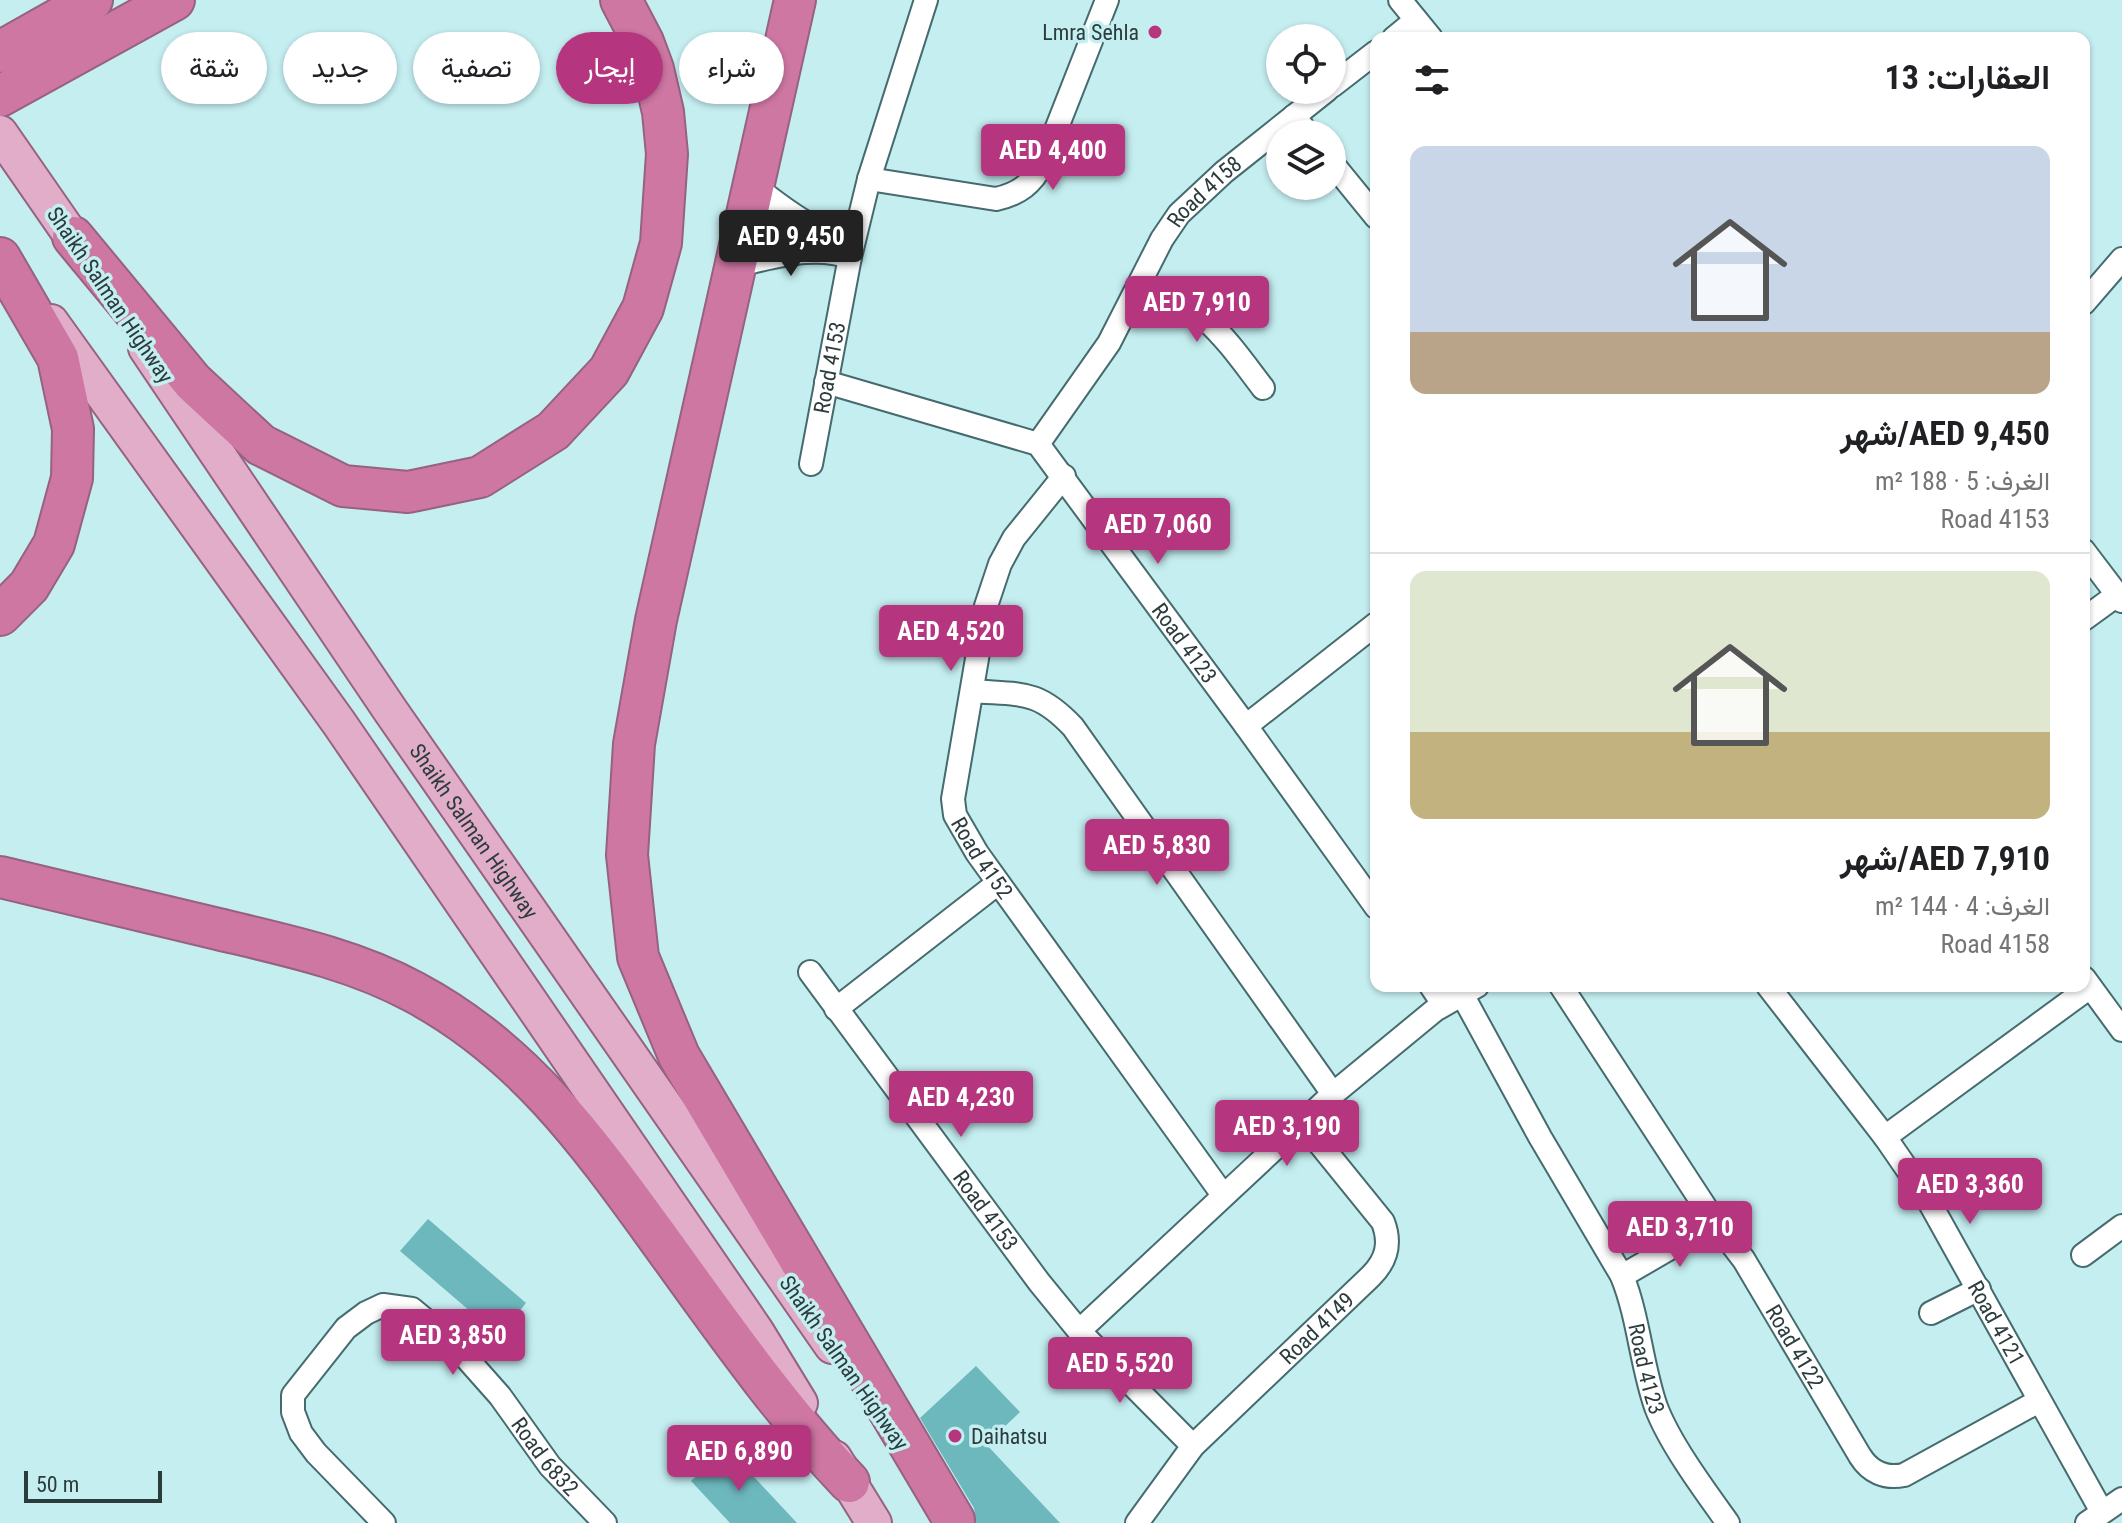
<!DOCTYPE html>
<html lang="ar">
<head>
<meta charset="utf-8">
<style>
	body { margin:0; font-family:"Roboto Condensed",Vazirmatn,sans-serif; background:#f6f6f6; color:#202124; direction:rtl; height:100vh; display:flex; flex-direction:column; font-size:30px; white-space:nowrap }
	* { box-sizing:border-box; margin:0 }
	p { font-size:26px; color:#757577 }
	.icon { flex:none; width:44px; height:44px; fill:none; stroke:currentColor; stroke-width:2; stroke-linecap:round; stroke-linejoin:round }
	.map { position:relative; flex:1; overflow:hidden; direction:ltr }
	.sheet { position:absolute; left:1370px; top:32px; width:720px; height:960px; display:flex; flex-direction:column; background:#fff; border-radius:16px; box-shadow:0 2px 6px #0004; direction:rtl }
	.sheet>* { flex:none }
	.hud { position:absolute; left:24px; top:32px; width:760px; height:72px; direction:rtl; display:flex; gap:16px }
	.buttons { position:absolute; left:1266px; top:24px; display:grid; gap:16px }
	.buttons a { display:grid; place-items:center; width:80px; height:80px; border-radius:50%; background:#fff; box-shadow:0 2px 6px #0004; font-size:40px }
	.scale { position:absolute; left:24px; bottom:20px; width:138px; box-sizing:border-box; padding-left:8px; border:4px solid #2c3c3d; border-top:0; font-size:22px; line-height:28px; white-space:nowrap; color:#2c3c3d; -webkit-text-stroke:6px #c5eef1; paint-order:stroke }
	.price { position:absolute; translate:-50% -68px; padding:0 18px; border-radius:8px; background:#b6357f; color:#fff; font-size:26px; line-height:52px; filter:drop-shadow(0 2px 4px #0008) }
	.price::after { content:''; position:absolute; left:50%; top:48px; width:24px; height:18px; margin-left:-12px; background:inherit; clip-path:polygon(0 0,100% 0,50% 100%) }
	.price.active { background:#222; color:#fff }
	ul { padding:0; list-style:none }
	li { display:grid; align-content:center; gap:16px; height:424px; padding:0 40px }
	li+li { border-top:2px solid #e0e0e0 }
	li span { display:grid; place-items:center; height:248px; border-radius:16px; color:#555 }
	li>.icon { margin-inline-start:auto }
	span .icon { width:144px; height:144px; fill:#fffc; stroke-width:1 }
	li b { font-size:34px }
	h2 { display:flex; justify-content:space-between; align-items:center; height:96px; padding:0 40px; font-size:34px }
	.tag { padding:0 28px; border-radius:36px; background:#fff; box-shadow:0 2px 6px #0004; font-size:28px; line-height:72px }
	.tag.active { background:#b6357f; color:#fff }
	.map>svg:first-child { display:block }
	.building { fill:#6db8bd }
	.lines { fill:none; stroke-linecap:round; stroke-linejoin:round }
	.minor-casing { stroke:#466b6e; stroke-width:26 }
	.primary-casing { stroke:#95627f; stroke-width:38 }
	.motorway-casing { stroke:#95627f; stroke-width:44 }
	.minor { stroke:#fff; stroke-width:22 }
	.primary { stroke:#e2adc8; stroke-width:34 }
	.motorway { stroke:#ce77a3; stroke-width:40 }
	.poi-dot { fill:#b6357f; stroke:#c5eef1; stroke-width:3 }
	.labels { text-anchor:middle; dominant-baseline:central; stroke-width:7; stroke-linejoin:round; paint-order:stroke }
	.poi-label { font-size:22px; fill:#2c3c3d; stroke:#c5eef1; text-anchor:end }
	.street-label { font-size:22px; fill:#2c3c3d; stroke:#c5eef1 }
</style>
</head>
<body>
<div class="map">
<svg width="2122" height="1523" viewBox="0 0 2122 1523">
	<rect width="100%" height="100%" fill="#c5eef1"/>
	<!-- building -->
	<g class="building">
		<polygon points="428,1219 526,1303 499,1336 400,1251"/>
		<polygon points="976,1366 1020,1412 986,1444 1060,1523 976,1523 974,1508 920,1418"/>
		<polygon points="727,1448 797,1523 730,1523 691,1481"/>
	</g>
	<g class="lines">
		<defs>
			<g id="minor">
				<polyline points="1400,0 1431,38"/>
				<polyline points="1394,38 1416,20"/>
				<polyline points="1332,86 1376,52"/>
				<polyline points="1294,116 1308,134"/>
				<polyline points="1332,163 1376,217"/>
				<path d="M869,179l127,20c23,-5 36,-15 47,-36l64,-163"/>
				<path d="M754,186c31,23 60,49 100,52"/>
				<path d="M736,265c38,-7 76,-21 114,-8"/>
				<path d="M1138,286c62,12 89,55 125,102"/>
				<polyline points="2084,303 2122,259"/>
				<path id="s1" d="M826,382l212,62 208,282 130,181"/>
				<path id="s2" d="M1038,444l71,-101 53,-104 17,-25 45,-42 103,-82"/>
				<path id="s3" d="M811,464l39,-207 19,-78 57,-179"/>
				<path id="s4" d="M1064,476l-50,62 -14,26 -14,42 -33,193 2,16 22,38 246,342"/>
				<polyline points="2084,551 2122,601"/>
				<polyline points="2084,619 2117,595"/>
				<path d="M972,691c49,4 65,-2 101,36l260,367"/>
				<polyline points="1246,726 1376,624"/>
				<path id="s5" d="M810,972l229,310 40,49 114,115"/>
				<polyline points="2084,978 2122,1030"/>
				<polyline points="1431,986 1443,1004"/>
				<path id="s6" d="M1561,986l154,236 29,38 116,196c10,16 25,23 44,19l135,-74"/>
				<path id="s7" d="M1768,986l117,151 42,61 175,314"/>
				<path id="s8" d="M1463,996l77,141 82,139c17,42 19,88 34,131 14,37 49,84 72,116"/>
				<polyline points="836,1009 998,883"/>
				<polyline points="1885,1137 2090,987"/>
				<polyline points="2083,1255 2122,1226"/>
				<polyline points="1622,1276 1715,1222"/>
				<polyline points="1931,1313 1979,1289"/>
				<polyline points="1079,1331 1333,1094 1435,1010 1477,986"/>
				<path id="s9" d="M384,1523l-68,-70 -15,-20 -8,-21v-17l53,-67 20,-15 17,-8 29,4 41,34 47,53 50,70 55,57"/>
				<path id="s10" d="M1137,1523l56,-77 178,-170c16,-16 20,-33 12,-54l-81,-100"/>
				<polyline points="2087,1523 2122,1499"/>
			</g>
			<g id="primary">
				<polyline points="0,133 86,257"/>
				<polyline points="51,322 339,723 756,1331 800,1403"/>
				<path id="s11" d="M146,348l244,362 442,636"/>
				<polyline points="834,1458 874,1523"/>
			</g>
			<g id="motorway">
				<polyline points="795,0 656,620 634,744 627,855 638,957 679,1056 954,1520"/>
				<polyline points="0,52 92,0"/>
				<polyline points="0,96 174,0"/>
				<polyline points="73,237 193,382 261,445 343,486 408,492 480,477 553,431 609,371 643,308 661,243 667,154 663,112 653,69 643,42 621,0"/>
				<polyline points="0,258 58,358 73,429 72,478 54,544 29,586 0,615"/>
				<path d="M0,877c73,18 146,35 218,52 67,16 135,30 196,63 109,58 174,149 245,247 61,84 119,168 190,243"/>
			</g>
		</defs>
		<!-- minor casing -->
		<use href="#minor" class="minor-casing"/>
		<!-- primary casing -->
		<use href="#primary" class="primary-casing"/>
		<!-- motorway casing -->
		<use href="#motorway" class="motorway-casing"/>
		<!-- minor -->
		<use href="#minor" class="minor"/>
		<!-- primary -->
		<use href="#primary" class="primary"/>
		<!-- motorway -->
		<use href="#motorway" class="motorway"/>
	</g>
	<!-- markers -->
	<g class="poi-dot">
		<circle cx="1155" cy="32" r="8"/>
		<circle cx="955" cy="1436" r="8"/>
	</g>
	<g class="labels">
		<!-- poi labels -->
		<g class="poi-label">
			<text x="1139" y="32">Lmra Sehla</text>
			<text x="971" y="1436" text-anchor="start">Daihatsu</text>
		</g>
		<!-- street labels -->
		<g class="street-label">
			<text stroke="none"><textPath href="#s2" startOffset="304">Road 4158</textPath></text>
			<text transform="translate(110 295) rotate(56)">Shaikh Salman Highway</text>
			<text stroke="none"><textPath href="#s3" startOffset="98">Road 4153</textPath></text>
			<text stroke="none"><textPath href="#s1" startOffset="468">Road 4123</textPath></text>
			<text stroke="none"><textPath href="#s11" startOffset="584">Shaikh Salman Highway</textPath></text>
			<text stroke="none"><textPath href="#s4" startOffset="416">Road 4152</textPath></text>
			<text stroke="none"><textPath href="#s5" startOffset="296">Road 4153</textPath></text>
			<text stroke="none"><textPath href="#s7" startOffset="408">Road 4121</textPath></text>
			<text stroke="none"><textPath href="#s10" startOffset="266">Road 4149</textPath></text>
			<text stroke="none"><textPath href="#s6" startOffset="430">Road 4122</textPath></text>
			<text transform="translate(844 1363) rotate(55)">Shaikh Salman Highway</text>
			<text stroke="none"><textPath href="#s8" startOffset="418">Road 4123</textPath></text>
			<text stroke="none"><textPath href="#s9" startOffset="520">Road 6832</textPath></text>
		</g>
	</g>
</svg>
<div class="buttons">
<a><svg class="icon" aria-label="locate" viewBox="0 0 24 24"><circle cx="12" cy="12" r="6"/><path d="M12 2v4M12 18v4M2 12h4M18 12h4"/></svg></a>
<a><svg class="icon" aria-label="layers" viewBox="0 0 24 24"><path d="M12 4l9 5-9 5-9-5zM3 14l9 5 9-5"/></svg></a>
</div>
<div class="scale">50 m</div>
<b class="price" style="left:1053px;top:192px">AED 4,400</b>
<b class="price active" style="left:791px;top:278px">AED 9,450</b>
<b class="price" style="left:1197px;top:344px">AED 7,910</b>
<b class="price" style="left:1158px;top:566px">AED 7,060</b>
<b class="price" style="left:951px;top:673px">AED 4,520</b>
<b class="price" style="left:1157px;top:887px">AED 5,830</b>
<b class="price" style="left:961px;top:1139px">AED 4,230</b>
<b class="price" style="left:1287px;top:1168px">AED 3,190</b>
<b class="price" style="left:1970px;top:1226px">AED 3,360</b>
<b class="price" style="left:1680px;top:1269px">AED 3,710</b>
<b class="price" style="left:453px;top:1377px">AED 3,850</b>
<b class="price" style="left:1120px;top:1405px">AED 5,520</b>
<b class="price" style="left:739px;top:1493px">AED 6,890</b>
<div class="hud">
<a class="tag">شراء</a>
<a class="tag active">إيجار</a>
<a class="tag">تصفية</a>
<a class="tag">جديد</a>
<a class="tag">شقة</a>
</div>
<section class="sheet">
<h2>العقارات: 13<svg class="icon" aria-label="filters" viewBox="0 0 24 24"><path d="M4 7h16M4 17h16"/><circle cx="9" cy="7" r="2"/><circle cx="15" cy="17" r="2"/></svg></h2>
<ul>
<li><span style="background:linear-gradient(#c9d6e8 75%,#b9a48a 0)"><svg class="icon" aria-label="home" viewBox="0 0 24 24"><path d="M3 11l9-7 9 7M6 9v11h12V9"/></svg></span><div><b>AED 9,450/شهر</b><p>الغرف: 5 · 188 m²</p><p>Road 4153</p></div></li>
<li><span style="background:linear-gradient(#dfe7d0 65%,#c2b280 0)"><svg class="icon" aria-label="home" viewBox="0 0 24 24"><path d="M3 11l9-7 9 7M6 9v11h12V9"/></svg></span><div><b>AED 7,910/شهر</b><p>الغرف: 4 · 144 m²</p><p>Road 4158</p></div></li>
</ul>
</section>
</div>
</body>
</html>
